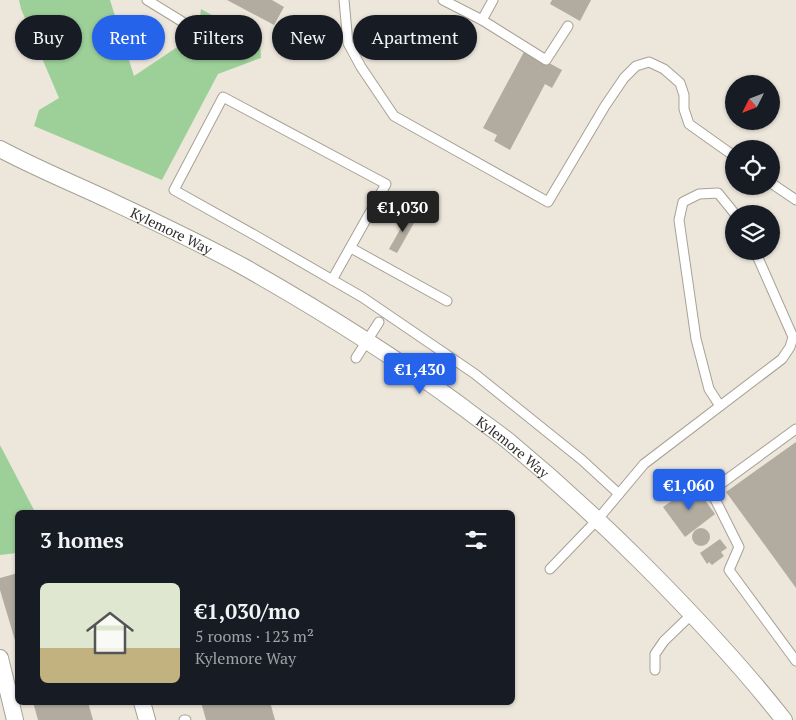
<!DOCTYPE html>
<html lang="en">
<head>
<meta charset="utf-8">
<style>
	body { margin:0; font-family:"PT Serif",serif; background:#242831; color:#f1f3f6; height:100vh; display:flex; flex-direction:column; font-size:19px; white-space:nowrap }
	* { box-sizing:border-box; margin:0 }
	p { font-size:16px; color:#9ea1a6 }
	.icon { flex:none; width:28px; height:28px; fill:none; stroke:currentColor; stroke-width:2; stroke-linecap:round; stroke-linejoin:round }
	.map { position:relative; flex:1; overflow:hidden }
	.panel { position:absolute; left:15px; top:510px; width:500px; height:195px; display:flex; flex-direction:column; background:#171b24; border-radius:8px; box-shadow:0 1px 4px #0004 }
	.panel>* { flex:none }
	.top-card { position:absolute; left:15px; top:15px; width:500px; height:45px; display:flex; gap:10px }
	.needle { width:32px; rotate:228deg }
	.tools { position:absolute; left:725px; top:75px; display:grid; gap:10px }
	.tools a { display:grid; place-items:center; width:55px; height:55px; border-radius:50%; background:#171b24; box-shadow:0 1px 4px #0004; font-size:25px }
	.price { position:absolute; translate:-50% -42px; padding:0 11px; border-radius:5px; background:#2563eb; color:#fff; font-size:16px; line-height:32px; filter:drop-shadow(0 1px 2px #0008) }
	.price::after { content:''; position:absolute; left:50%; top:30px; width:15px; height:11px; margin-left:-8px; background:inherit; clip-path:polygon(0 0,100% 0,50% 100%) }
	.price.on { background:#222; color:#fff }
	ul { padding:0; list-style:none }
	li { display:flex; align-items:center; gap:15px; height:125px; padding:0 25px }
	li+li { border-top:1px solid #363941 }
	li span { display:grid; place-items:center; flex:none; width:140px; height:100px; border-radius:8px; color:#555 }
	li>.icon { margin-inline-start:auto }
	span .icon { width:60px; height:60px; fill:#fffc; stroke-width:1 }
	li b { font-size:21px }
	h2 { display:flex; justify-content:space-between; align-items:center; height:60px; padding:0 25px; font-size:21px }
	.chip { padding:0 18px; border-radius:22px; background:#171b24; box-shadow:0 1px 4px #0004; font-size:18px; line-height:45px }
	.chip.on { background:#2563eb; color:#fff }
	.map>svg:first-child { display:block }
	.green { fill:#9dd099 }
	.building { fill:#b2aca0 }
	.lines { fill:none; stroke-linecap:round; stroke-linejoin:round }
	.service-casing { stroke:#a6a195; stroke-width:11 }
	.minor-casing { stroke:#a6a195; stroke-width:18 }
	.service { stroke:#fff; stroke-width:9 }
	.minor { stroke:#fff; stroke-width:16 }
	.labels { text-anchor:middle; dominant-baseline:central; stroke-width:4.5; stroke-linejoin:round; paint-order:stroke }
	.street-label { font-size:14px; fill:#302e2a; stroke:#fff }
</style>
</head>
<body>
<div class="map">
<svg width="796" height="720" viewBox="0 0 796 720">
	<rect width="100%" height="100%" fill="#ede7db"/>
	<!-- green -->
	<g class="green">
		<polygon points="19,0 110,0 134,76 198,33 201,9 260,42 261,58 218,74 162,180 34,126 39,110 59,98 21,9"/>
		<polygon points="0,445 35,512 18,512 17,553 0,555"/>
	</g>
	<!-- building -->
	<g class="building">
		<polygon points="227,0 272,0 284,7 274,25"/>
		<polygon points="552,0 591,0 580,21 550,4"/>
		<polygon points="525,50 562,70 552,88 545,84 510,150 494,141 497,135 483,128"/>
		<polygon points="410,212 418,216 397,253 389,249"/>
		<polygon points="796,442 796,588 726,492"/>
		<polygon points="694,485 715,514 685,537 663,507"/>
		<circle cx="701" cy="537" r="9"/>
		<polygon points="720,539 727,548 721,552 724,556 712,565 709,562 707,564 700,553"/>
		<polygon points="18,573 18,647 17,647 0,590 0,578"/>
		<polygon points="33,702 88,702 93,720 38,720"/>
		<polygon points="201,702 270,702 275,720 206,720"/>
	</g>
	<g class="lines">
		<defs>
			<g id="service">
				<polyline points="147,0 186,24"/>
				<polyline points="344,0 348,43 361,67 394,116 548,202 605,106 624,78 636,66 649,62 664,69 680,83 684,95 684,109 689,124 734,156"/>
				<polyline points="443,0 482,20"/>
				<polyline points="493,0 482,20 546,60 568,26"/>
				<polyline points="771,183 796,200"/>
				<polyline points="351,248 447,301"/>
				<polyline points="332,280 386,184 223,97 174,190 258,237 362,297 475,374 582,460 619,494"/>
				<polyline points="356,358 379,322"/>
				<polyline points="720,406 709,389 696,339 679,220 683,202 699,194 718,193 735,214"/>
				<polyline points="796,429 711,491 739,547 729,570 796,661"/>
				<polyline points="550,569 598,519 644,464 782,359 790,347 793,337 755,251"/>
				<polyline points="655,670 655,654 664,641 692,614"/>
				<polyline points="184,720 186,720"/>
			</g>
			<g id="minor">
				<path id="s1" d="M0,149c32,17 65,31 98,46 49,23 99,46 146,72 76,43 150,89 220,141 14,11 29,21 43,32 47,39 92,80 135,123 50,50 98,101 142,157"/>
				<polyline points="0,658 15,720"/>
				<polyline points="142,702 147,720"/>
			</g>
		</defs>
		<!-- service casing -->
		<use href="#service" class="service-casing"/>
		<!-- minor casing -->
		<use href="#minor" class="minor-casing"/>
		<!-- service -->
		<use href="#service" class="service"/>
		<!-- minor -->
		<use href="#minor" class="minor"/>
	</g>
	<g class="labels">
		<!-- street labels -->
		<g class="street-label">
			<text stroke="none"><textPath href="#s1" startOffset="190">Kylemore Way</textPath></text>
			<text stroke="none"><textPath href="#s1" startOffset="595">Kylemore Way</textPath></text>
		</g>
	</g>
</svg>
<div class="tools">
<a><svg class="needle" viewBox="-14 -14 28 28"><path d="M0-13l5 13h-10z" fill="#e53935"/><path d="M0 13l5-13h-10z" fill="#9ea1a6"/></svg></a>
<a><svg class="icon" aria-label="locate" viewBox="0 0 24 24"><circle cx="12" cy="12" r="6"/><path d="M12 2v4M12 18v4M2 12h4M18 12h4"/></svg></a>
<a><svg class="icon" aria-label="layers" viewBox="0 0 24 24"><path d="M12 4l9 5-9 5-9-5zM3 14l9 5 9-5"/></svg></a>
</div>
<b class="price on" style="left:403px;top:233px">€1,030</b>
<b class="price" style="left:420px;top:395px">€1,430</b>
<b class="price" style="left:689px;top:511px">€1,060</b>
<div class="top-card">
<a class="chip">Buy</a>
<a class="chip on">Rent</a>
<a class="chip">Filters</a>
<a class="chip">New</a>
<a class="chip">Apartment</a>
</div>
<section class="panel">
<h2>3 homes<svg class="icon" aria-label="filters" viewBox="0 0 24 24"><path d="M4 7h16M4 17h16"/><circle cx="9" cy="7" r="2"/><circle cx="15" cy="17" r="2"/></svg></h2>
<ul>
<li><span style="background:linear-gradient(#dfe7d0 65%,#c2b280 0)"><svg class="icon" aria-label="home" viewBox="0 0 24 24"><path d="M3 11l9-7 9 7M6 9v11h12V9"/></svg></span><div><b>€1,030/mo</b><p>5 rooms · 123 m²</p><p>Kylemore Way</p></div></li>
</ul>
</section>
</div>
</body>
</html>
